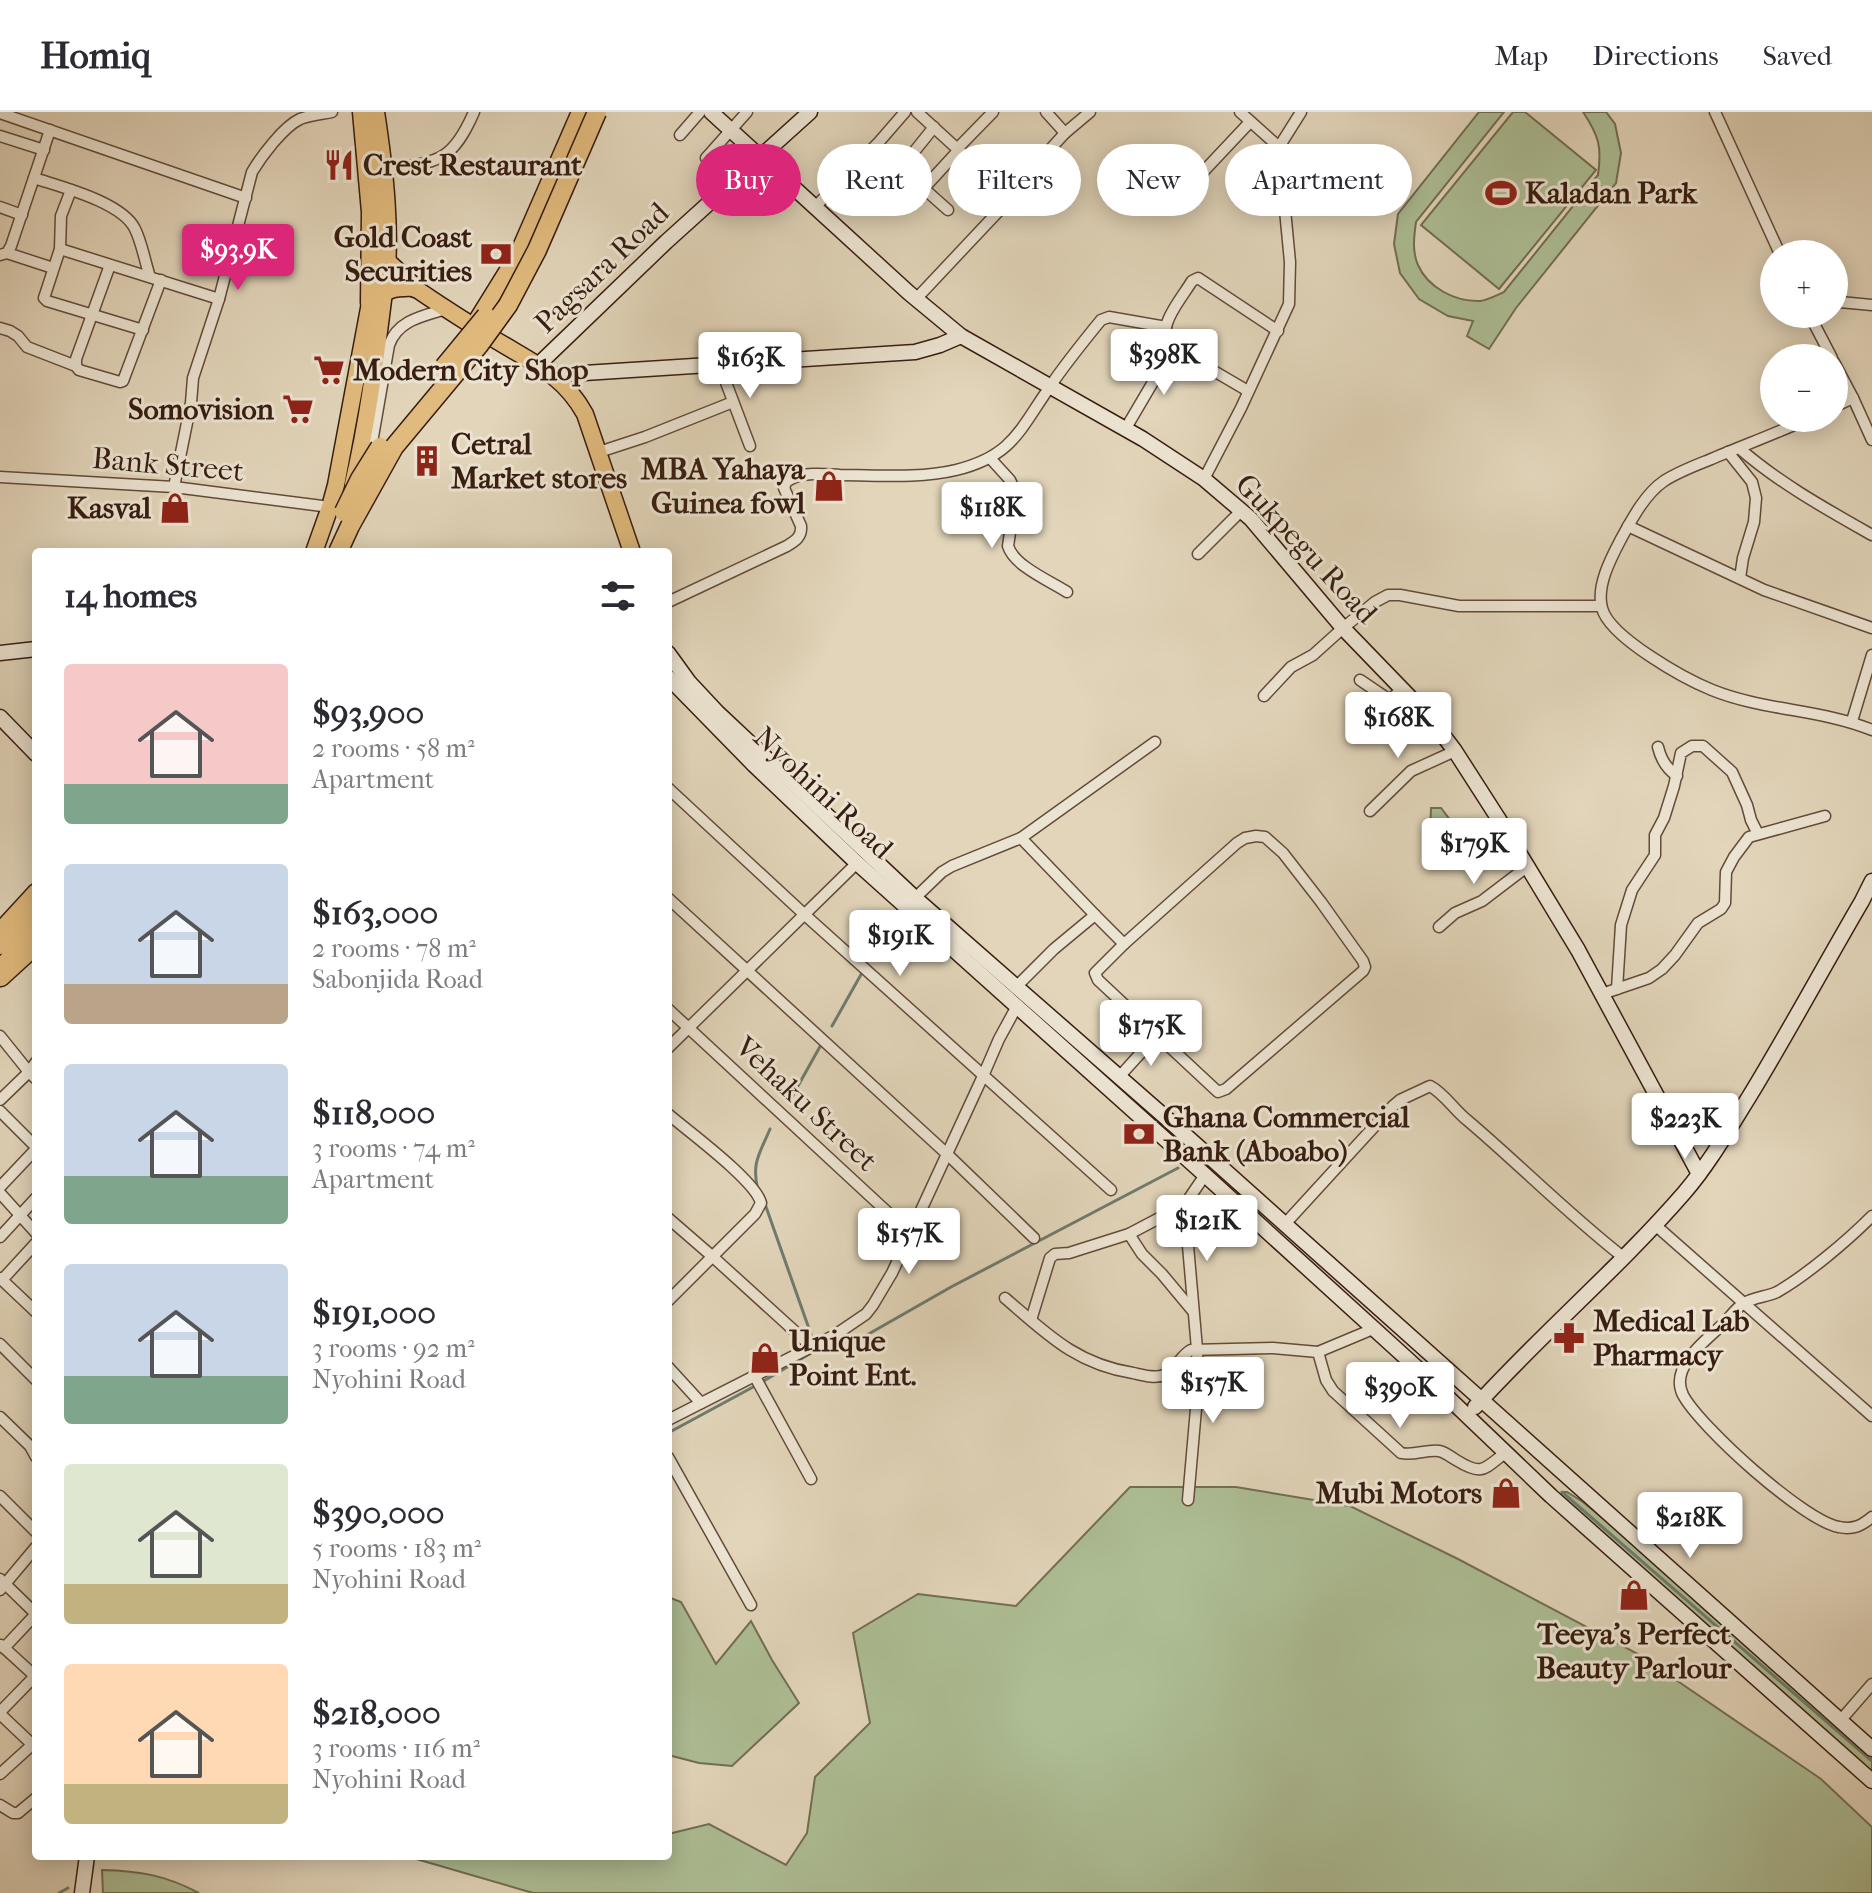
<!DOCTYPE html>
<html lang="en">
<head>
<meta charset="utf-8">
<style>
	body { margin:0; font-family:"IM FELL French Canon",serif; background:#f2f2f3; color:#2b2b33; height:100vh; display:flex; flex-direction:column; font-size:30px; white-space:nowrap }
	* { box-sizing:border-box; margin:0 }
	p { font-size:26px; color:#7c7c81 }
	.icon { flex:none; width:44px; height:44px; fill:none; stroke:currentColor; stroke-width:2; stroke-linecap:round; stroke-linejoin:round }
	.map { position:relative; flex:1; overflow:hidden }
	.panel { position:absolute; left:32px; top:436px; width:640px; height:1312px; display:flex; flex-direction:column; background:#fff; border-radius:8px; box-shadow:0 4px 20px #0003 }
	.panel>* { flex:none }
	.top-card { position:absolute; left:696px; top:32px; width:760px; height:72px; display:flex; gap:16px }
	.fabs { position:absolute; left:1760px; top:128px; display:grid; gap:16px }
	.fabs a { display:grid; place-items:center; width:88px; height:88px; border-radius:50%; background:#fff; box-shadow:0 4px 20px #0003; font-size:40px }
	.price { position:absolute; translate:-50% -68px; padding:0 18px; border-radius:8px; background:#fff; color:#222; font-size:26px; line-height:52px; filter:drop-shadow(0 2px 4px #0008) }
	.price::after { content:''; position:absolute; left:50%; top:48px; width:24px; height:18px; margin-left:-12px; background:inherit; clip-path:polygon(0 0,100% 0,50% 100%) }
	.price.active { background:#db2777; color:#fff }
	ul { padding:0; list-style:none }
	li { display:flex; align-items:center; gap:24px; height:200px; padding:0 32px }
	li span { display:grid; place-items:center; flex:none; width:224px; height:160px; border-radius:8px; color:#555 }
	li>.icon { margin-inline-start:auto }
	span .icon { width:96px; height:96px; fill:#fffc; stroke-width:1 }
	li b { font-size:34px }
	h2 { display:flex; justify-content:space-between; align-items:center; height:96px; padding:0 32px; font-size:34px }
	.chip { padding:0 28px; border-radius:36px; background:#fff; box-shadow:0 4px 20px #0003; font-size:28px; line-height:72px }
	.chip.active { background:#db2777; color:#fff }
	header { display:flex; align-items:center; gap:48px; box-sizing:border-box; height:112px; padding:0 40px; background:#fff; border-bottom:2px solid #e1e1e2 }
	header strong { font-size:38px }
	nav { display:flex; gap:44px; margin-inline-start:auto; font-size:28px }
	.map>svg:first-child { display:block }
	.green { fill:#adbe95; stroke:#726e53; stroke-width:2 }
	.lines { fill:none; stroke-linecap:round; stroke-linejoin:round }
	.stream { stroke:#6f7b6e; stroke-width:3 }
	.street-casing { stroke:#624b3b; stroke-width:13 }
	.secondary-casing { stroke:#371d11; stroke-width:17 }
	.primary-casing { stroke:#371d11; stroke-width:19 }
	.highway-casing { stroke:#371d11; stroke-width:21 }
	.street { stroke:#ece4d2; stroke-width:10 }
	.secondary { stroke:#ece4d2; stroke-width:14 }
	.primary { stroke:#e1ba7d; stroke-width:16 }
	.highway { stroke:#e1ba7d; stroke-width:18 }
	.highway-bridge-casing { stroke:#371d11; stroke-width:21; stroke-linecap:butt }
	.highway-bridge { stroke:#e1ba7d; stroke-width:18 }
	.labels { text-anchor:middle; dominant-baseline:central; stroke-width:6; stroke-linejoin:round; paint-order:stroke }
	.poi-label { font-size:30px; font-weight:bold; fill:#371d11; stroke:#ece4d2; text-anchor:start }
	.street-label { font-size:30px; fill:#371d11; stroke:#ece4d2 }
</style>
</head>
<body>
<header>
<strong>Homiq</strong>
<nav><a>Map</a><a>Directions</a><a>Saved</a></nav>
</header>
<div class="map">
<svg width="1872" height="1781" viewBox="0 0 1872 1781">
	<rect width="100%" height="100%" fill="#e2d5ba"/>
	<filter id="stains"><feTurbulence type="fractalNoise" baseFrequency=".0025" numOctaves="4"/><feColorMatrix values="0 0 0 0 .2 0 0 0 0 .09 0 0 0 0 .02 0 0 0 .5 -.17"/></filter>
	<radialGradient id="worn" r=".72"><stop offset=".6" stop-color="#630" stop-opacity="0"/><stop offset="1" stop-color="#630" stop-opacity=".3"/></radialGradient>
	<!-- green -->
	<g class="green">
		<path d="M1479,0h25l-88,110c-2,14 -4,30 2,43 10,23 38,37 62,36 8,-1 17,-6 24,-9l94,-117c4,-28 1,-39 -15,-63h23l9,12 6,29 -5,30 -100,125 -27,41 -22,-13 6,-15 -25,-5 -29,-17 -19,-26 -6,-29 4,-30z"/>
		<polygon points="1513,0 1525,0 1596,58 1499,177 1421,113"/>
		<polygon points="1431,696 1441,696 1457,717 1470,743 1459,757 1447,755 1443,750 1439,731 1430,720"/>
		<polygon points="1130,1375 1236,1375 1350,1394 1458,1447 1638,1542 1821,1667 1872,1715 1872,1781 533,1781 406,1744 668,1744 668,1722 709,1712 786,1753 807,1721 815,1665 870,1611 853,1521 918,1482 1016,1494"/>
		<polygon points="1562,1380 1567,1380 1583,1390 1621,1421 1872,1643 1872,1663 1561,1383"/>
		<polygon points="668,1485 681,1490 716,1552 751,1509 772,1548 799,1591 732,1654 699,1651 668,1643"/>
		<path d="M102,1758c38,1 63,5 97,23h-96z"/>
	</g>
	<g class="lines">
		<!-- stream -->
		<g class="stream">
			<polyline points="872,843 903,798"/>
			<polyline points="832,914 863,859"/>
			<polyline points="789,990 822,931"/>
			<path d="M758,1078c-7,-27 2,-37 12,-61"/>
			<polyline points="765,1092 813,1228"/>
			<polyline points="762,1270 811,1241 848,1229 851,1232 951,1175 1178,1056"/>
			<polyline points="668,1321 755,1274"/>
			<polyline points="1562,1380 1872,1649"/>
			<polyline points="59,1781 68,1776"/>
		</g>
		<defs>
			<g id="street">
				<polyline points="917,0 1011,86"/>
				<polyline points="1240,0 1279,35"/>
				<polyline points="1715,0 1780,142"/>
				<polyline points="0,1 246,86"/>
				<polyline points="1065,21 1090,0"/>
				<polyline points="680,23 700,0"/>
				<polyline points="0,24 44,38"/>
				<polyline points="876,34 948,98"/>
				<polyline points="957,37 993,0"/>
				<polyline points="706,46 747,0"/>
				<polyline points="901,56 934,15"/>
				<path d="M384,58c52,-9 67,-5 90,-58"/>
				<path d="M34,66c27,9 88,24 101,51 7,14 10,33 15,48"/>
				<polyline points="924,76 958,39"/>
				<polyline points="1187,77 1250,10"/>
				<polyline points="71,78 61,104 60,137 44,186 47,189 143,218"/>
				<polyline points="0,95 22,103"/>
				<polyline points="815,95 879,30 905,0"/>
				<polyline points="60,137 219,187"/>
				<polyline points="7,141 53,156"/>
				<polyline points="0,143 7,141 11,134 50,18"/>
				<polyline points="110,153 76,247 76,254 79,258 120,270 123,269 161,168"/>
				<polyline points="916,187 1011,86 1035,54 1065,21 1046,0"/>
				<polyline points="1834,191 1840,190 1872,193"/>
				<polyline points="1809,202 1832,246"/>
				<polyline points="0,216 10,219 18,224 27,235 76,254"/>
				<polyline points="1834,250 1853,286 1872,328"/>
				<polyline points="719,252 750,334"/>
				<path d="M1248,279l-82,-48c-6,-21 15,-44 26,-62l6,-3 80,53"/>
				<polyline points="1834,295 1853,286"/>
				<path d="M1810,306c-33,15 -68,28 -101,42 -15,6 -31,12 -45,21 -19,13 -32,38 -43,58 -10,19 -25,47 -19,69 7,29 83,71 110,82 52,21 109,19 160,40"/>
				<polyline points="1126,316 1173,236"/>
				<path d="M1739,336c40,35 87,61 133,87"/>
				<polyline points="599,340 645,325 733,290"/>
				<polyline points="1728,340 1752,370 1756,386 1754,410 1743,446 1740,466"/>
				<path d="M370,342l19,-109c9,-25 34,-29 57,-36"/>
				<path d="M990,346l20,22 6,13 -8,53c6,20 42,35 59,46"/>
				<polyline points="0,365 174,375 330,395"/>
				<polyline points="1204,367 1241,296 1289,192 1290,150 1279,35 1301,0"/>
				<path d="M174,375l17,-84 2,-25 26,-79 33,-127c9,-15 31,-45 48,-53 10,-4 22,-5 32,-7"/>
				<polyline points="1628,414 1764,478 1872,516"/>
				<polyline points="1198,442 1241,399"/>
				<path d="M668,490l119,-56c8,-5 15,-9 14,-20l-17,-38c2,-5 1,-6 7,-9 13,-7 34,-5 49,-4 38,0 78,4 116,-5 56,-14 63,-39 93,-82 16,-24 34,-46 52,-68l8,-3 57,10"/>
				<polyline points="1360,568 1388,587 1392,586 1402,577"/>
				<polyline points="1264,584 1291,555 1313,543 1343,516 1375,490 1388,483 1400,483 1459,494 1601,494"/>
				<polyline points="1852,609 1872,543"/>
				<path d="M1658,635c3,13 9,22 19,29"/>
				<polyline points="668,676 805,803 1111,1078"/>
				<polyline points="1370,699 1411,659 1455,639"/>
				<polygon points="1256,724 1265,725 1283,741 1321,790 1363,849 1365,855 1363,859 1226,977 1218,980 1098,868 1095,861 1124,832 1237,731 1245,726"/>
				<polyline points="1021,726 1155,630"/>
				<polyline points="668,786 947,1042 1034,1126"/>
				<polyline points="915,786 942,760 952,754 1021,726 1095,803 1054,837 1017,874"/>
				<polyline points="1095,803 1124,832"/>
				<polyline points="1439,815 1455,801 1482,789 1528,754"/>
				<polyline points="1617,877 1621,813 1632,778 1655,743 1655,723 1664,706 1674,674 1681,641 1692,634 1703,634 1732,660 1747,693 1751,708 1758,722"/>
				<polyline points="1602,882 1649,866 1662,857 1675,843 1698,811 1721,797 1725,791 1726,760 1734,745 1749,725 1825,704"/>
				<polyline points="668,897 910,1121"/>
				<polyline points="0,924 29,960 0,988"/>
				<polyline points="668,936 857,751"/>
				<polyline points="36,950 29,960 36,967"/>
				<polyline points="1119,965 1157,923"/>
				<polyline points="0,999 36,1035"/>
				<path d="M668,1002c20,17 88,67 93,89l-6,11 -87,87"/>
				<polyline points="0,1075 36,1037"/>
				<polyline points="0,1081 36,1121"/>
				<path d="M1872,1104c-24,24 -65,59 -95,76 -10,5 -25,5 -34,12 -7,4 -12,12 -17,17 -15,15 -36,30 -44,50 -3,8 -3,16 1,24 17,32 121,126 156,132 14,3 22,-1 33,-10"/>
				<polyline points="668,1106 713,1145 812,1235"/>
				<polyline points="1654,1112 1872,1304"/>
				<path d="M1284,1113l109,-119 7,-6 30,-14c15,8 24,24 37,34 53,45 101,94 156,137"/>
				<polyline points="1129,1122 1142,1142 1162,1162 1192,1198"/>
				<polyline points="0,1125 36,1086"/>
				<polyline points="0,1166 36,1200"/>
				<polyline points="2,1168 36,1131"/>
				<path d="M1005,1186c42,36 71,66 128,75 9,2 22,6 31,2 11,-4 16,-19 27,-25l82,-2 45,4 55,-23"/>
				<polyline points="1031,1208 1050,1146 1055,1142 1069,1141 1129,1122 1186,1092"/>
				<polyline points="0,1232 36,1268"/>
				<path d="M1318,1240l8,28 7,11 68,62c13,3 26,-4 38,-2 6,1 12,6 17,9 26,16 27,10 49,-7"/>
				<polyline points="668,1255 701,1291"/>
				<polyline points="754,1263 811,1367"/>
				<polyline points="0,1305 30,1334 36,1345"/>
				<polyline points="668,1308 835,1223 866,1202 873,1193 892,1161 983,964 999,927 1017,894"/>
				<polyline points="668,1345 751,1493"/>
				<polyline points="0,1384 36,1420"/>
				<polyline points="1188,1388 1198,1274 1197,1237 1185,1099 1190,1085 1205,1063"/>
				<polyline points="0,1467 36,1502 4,1536"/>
				<polyline points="0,1478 36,1435"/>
				<polyline points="1,1533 35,1564"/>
				<polyline points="0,1600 36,1563"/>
				<polyline points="0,1602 36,1636"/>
				<polyline points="1840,1609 1872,1572"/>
				<polyline points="0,1662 32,1633"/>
				<polyline points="0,1693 13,1701 18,1701 36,1686"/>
			</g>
			<g id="secondary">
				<polyline points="711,0 909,181 961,224 1143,327 1204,367 1251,407 1343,516 1430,606 1455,639 1498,706 1578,838 1699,1062"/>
				<polyline points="538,253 666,130 810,0"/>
				<polyline points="553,263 915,240 940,233 961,224"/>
				<polyline points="0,541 36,537"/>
				<polyline points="668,541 689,570 717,600 915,786 1165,1005 1872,1637"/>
				<polyline points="668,565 754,653 857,751 1205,1063 1416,1255 1551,1384 1872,1669"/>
				<polyline points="0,605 36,642"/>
				<path d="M1475,1295c67,-74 144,-139 209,-214 25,-29 45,-64 65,-96 39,-64 75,-131 113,-196l10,-20"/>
				<polyline points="82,1781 87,1744"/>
			</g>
			<g id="primary">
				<polyline points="474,213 518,142 580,0"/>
				<path d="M353,372c15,-63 23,-128 31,-192"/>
				<path d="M314,440l16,-45 6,-22 34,-182c16,-13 23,-16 45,-15 26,18 53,35 79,51 37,23 69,35 91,75l47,138"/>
				<polyline points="0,819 36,780"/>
				<polyline points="1,866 36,834"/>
			</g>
			<g id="highway">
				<polyline points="362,0 371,100 370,191"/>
				<path d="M375,0c9,59 16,120 9,180"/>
				<polyline points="388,151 415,176"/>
				<polyline points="0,833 36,798"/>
				<polyline points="0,858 36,816"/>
			</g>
		</defs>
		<!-- street casing -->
		<use href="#street" class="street-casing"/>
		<!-- secondary casing -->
		<use href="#secondary" class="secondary-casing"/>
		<!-- primary casing -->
		<use href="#primary" class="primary-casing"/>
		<!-- highway casing -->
		<use href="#highway" class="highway-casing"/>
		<!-- street -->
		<use href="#street" class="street"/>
		<!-- secondary -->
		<use href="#secondary" class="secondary"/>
		<!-- primary -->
		<use href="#primary" class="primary"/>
		<!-- highway -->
		<use href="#highway" class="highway"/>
		<defs>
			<g id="highway-bridge">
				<polyline points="444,255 486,204"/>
				<polyline points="344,400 360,367 380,335"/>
				<polyline points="338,440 350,414 394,335 479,233 508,193 537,138 597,0"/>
			</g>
		</defs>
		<!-- highway-bridge casing -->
		<use href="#highway-bridge" class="highway-bridge-casing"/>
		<!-- highway-bridge -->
		<use href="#highway-bridge" class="highway-bridge"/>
	</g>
	<!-- icons -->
	<defs>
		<symbol id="restaurant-bare" viewBox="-9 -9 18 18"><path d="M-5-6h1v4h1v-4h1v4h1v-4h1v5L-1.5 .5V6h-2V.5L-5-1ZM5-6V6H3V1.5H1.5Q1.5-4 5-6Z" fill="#8f2418" stroke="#ece4d2" stroke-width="2.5" paint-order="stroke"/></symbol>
		<symbol id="stadium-bare" viewBox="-9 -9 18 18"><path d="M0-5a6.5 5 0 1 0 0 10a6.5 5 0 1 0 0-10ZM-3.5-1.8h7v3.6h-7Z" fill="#8f2418" stroke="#ece4d2" stroke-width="2.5" paint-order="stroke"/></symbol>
		<symbol id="bank-bare" viewBox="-9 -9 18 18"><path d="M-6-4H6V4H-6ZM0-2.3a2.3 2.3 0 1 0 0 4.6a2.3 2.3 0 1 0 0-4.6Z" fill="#8f2418" stroke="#ece4d2" stroke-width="2.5" paint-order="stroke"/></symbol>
		<symbol id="supermarket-bare" viewBox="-9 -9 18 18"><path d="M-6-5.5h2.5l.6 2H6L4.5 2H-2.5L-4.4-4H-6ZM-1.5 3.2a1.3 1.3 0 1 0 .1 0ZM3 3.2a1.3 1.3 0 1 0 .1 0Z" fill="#8f2418" stroke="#ece4d2" stroke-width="2.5" paint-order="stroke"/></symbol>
		<symbol id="building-bare" viewBox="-9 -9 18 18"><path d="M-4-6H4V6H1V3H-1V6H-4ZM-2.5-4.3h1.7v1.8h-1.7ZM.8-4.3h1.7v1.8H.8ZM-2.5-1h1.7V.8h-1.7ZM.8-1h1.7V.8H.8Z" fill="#8f2418" stroke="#ece4d2" stroke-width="2.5" paint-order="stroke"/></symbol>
		<symbol id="shop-bare" viewBox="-9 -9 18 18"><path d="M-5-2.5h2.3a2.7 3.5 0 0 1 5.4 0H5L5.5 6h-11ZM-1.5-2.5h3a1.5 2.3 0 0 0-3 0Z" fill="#8f2418" stroke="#ece4d2" stroke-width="2.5" paint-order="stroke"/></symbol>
		<symbol id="pharmacy-bare" viewBox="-9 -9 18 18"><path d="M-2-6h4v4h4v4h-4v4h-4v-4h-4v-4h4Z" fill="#8f2418" stroke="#ece4d2" stroke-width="2.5" paint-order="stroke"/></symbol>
	</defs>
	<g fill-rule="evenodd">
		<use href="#restaurant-bare" x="317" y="31" width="44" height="44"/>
		<use href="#stadium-bare" x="1479" y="59" width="44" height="44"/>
		<use href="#bank-bare" x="474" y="120" width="44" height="44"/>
		<use href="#supermarket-bare" x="307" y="236" width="44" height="44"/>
		<use href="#supermarket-bare" x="276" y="275" width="44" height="44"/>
		<use href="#building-bare" x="405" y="327" width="44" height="44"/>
		<use href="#shop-bare" x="807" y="352" width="44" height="44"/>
		<use href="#shop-bare" x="153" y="374" width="44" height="44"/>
		<use href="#bank-bare" x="1117" y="1000" width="44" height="44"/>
		<use href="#pharmacy-bare" x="1547" y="1204" width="44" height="44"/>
		<use href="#shop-bare" x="743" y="1224" width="44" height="44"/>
		<use href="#shop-bare" x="1484" y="1359" width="44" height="44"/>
		<use href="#shop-bare" x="1612" y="1461" width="44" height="44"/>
	</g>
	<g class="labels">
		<!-- poi labels -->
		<g class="poi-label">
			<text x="363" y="53">Crest Restaurant</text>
			<text x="1525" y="81">Kaladan Park</text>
			<text x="472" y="125" text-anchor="end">Gold Coast<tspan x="472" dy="34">Securities</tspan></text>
			<text x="353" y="258">Modern City Shop</text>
			<text x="274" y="297" text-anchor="end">Somovision</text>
			<text x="451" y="332">Cetral<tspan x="451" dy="34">Market stores</tspan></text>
			<text x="805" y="357" text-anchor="end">MBA Yahaya<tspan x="805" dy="34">Guinea fowl</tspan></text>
			<text x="151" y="396" text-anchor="end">Kasval</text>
			<text x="1163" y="1005">Ghana Commercial<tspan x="1163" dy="34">Bank (Aboabo)</tspan></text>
			<text x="1593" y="1209">Medical Lab<tspan x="1593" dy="34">Pharmacy</tspan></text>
			<text x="789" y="1229">Unique<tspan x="789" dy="34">Point Ent.</tspan></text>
			<text x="1482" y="1381" text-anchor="end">Mubi Motors</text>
			<text x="1634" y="1522" text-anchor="middle">Teeya's Perfect<tspan x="1634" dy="34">Beauty Parlour</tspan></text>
		</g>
		<!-- street labels -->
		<g class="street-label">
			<text transform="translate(602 156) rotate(-44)">Pagsara Road</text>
			<text transform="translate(168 353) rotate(5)">Bank Street</text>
			<text transform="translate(1306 437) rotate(47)">Gukpegu Road</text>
			<text transform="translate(823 681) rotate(43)">Nyohini Road</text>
			<text transform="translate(806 992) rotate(43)">Vehaku Street</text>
		</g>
	</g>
	<rect width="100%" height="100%" filter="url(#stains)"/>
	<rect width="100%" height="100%" fill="url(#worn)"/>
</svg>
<div class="fabs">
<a>+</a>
<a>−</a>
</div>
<b class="price active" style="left:238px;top:180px">$93.9K</b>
<b class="price" style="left:1164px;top:285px">$398K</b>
<b class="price" style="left:750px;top:288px">$163K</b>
<b class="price" style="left:992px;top:438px">$118K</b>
<b class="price" style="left:1398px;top:648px">$168K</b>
<b class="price" style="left:1474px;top:774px">$179K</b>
<b class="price" style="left:900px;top:866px">$191K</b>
<b class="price" style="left:1151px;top:956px">$175K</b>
<b class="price" style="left:1685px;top:1049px">$223K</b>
<b class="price" style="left:1207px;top:1151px">$121K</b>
<b class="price" style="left:909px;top:1164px">$157K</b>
<b class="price" style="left:1213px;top:1313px">$157K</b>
<b class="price" style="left:1400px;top:1318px">$390K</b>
<b class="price" style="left:1690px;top:1448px">$218K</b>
<div class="top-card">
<a class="chip active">Buy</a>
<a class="chip">Rent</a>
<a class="chip">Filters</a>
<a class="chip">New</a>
<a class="chip">Apartment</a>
</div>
<section class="panel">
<h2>14 homes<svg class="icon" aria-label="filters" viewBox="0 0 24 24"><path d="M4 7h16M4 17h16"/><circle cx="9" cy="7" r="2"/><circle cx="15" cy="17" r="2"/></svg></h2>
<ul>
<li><span style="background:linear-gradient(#f6c9c9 75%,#7fa58c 0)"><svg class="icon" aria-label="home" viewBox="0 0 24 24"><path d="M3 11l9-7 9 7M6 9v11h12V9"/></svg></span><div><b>$93,900</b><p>2 rooms · 58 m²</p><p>Apartment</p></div></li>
<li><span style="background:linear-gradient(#c9d6e8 75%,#b9a48a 0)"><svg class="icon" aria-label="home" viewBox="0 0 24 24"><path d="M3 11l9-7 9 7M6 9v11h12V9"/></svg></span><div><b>$163,000</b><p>2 rooms · 78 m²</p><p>Sabonjida Road</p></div></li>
<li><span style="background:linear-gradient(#c9d6e8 70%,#7fa58c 0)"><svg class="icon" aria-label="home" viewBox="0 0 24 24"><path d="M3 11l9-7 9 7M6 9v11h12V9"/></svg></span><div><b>$118,000</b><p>3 rooms · 74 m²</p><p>Apartment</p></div></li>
<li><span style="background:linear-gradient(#c9d6e8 70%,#7fa58c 0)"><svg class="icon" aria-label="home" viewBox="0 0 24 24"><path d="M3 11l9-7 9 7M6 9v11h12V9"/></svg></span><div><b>$191,000</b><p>3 rooms · 92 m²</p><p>Nyohini Road</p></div></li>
<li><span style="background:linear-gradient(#dfe7d0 75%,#c2b280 0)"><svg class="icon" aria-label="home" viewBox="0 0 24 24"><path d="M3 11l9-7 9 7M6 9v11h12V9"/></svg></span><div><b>$390,000</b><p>5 rooms · 183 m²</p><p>Nyohini Road</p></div></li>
<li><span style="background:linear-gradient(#ffd9b3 75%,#c2b280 0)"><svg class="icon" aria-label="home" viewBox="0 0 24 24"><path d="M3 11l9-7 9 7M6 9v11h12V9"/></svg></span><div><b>$218,000</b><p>3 rooms · 116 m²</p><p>Nyohini Road</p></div></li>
</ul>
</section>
</div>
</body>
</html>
